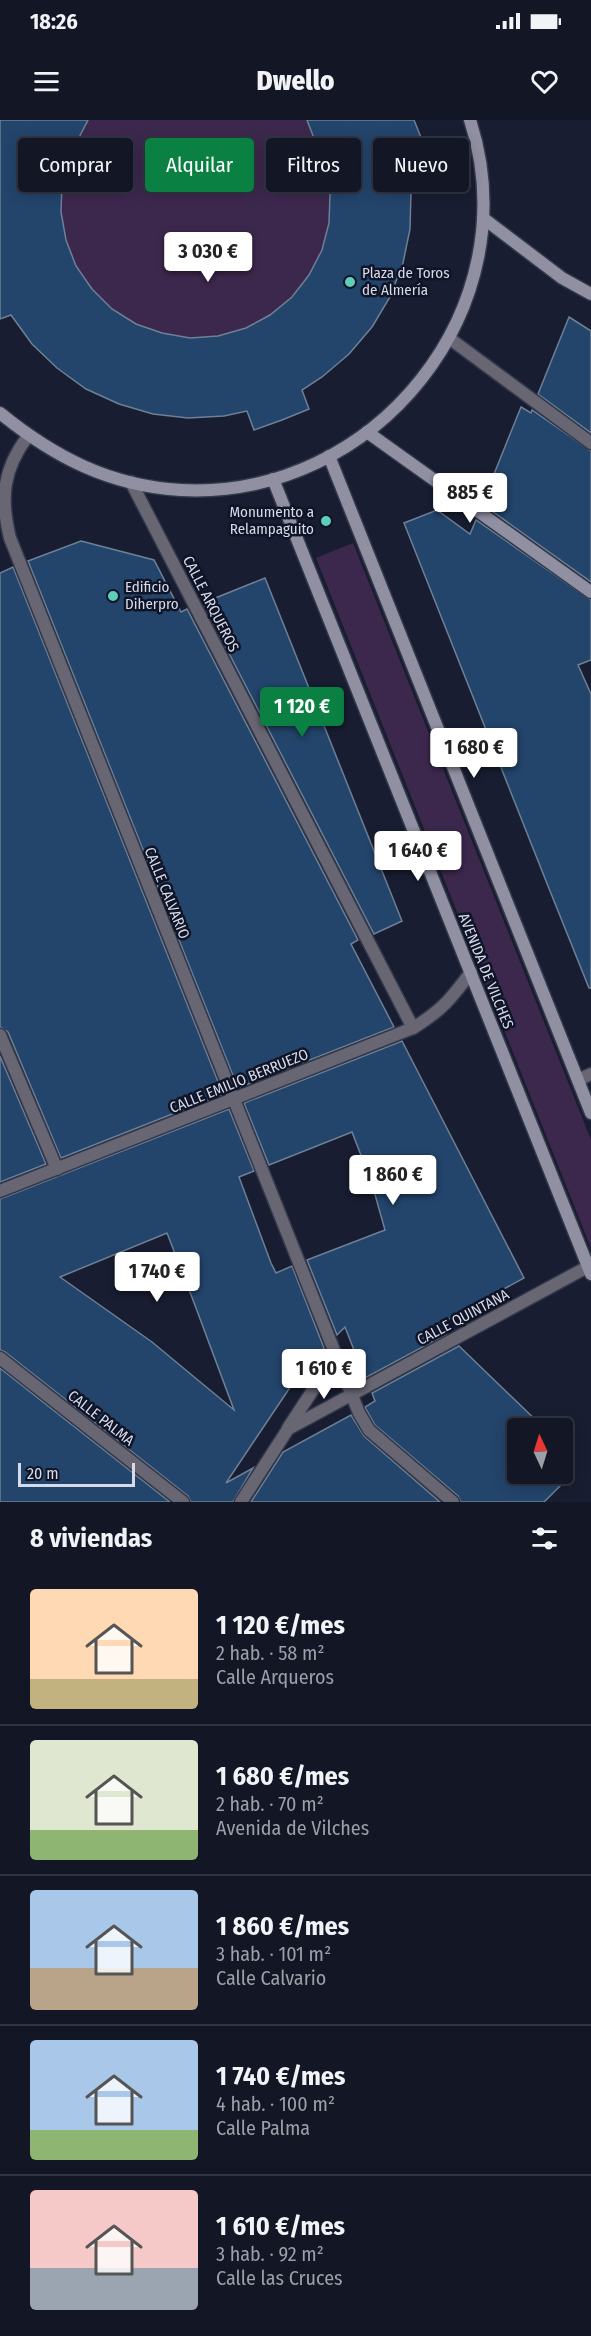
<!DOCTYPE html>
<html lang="es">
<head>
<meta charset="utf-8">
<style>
	body { margin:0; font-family:"Fira Sans Condensed",sans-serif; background:#1f2332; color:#f1f3f6; height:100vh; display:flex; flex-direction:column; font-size:22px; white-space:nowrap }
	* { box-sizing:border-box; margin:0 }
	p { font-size:20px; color:#9c9fa7 }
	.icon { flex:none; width:33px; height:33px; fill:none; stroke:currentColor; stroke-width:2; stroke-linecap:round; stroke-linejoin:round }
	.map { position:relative; height:1382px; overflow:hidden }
	.sheet { display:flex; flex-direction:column; background:#121625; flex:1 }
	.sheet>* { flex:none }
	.guide { position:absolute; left:18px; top:18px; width:555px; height:54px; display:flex; gap:12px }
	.needle { width:39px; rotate:356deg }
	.controls { position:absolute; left:507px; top:1298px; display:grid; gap:12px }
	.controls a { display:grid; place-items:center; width:66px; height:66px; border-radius:6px; background:#121625; box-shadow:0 3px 15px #0003,0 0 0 2px #313542; font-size:30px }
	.scale { position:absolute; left:18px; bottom:15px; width:117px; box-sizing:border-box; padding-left:6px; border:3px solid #d7dbe9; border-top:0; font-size:16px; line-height:21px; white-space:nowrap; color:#d7dbe9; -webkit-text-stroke:4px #0f1427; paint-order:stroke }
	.price { position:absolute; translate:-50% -51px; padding:0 14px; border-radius:6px; background:#fff; color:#222; font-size:20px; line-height:39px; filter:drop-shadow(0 2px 3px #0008) }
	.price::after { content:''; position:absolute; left:50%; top:36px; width:18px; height:14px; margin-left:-9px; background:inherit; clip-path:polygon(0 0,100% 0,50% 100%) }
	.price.active { background:#0b8043; color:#fff }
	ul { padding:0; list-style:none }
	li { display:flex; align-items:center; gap:18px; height:150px; padding:0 30px }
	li+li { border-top:2px solid #313542 }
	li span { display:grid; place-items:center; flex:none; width:168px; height:120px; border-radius:6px; color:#555 }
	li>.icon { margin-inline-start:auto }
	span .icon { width:72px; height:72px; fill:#fffc; stroke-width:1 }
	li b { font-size:26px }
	h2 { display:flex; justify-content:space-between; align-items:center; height:72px; padding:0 30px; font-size:26px }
	.pill { padding:0 21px; border-radius:6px; background:#121625; box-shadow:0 3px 15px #0003,0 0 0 2px #313542; font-size:21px; line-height:54px }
	.pill.active { background:#0b8043; color:#fff }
	.status { display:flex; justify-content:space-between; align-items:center; height:42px; padding:0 30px; background:#121625; direction:ltr }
	.status svg { height:16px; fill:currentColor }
	header { display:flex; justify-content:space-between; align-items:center; height:78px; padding:0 30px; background:#121625; font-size:27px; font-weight:800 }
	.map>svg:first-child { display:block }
	.green { fill:#3c284d }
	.building { fill:#23446b; stroke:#6e8095; stroke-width:1.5; fill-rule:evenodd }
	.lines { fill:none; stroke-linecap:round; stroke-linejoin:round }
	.street-casing { stroke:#33384b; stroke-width:15 }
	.secondary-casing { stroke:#33384b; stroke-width:15 }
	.street { stroke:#676672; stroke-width:12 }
	.secondary { stroke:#918fa2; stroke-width:12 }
	.poi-dot { fill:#5cceba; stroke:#0f1427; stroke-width:2 }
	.labels { text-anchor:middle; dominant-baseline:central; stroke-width:5; stroke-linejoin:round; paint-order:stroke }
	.poi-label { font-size:15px; fill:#d7dbe9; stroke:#0f1427; text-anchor:start }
	.street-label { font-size:15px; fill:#d7dbe9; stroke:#0f1427 }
</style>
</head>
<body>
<div class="status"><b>18:26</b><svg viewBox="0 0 49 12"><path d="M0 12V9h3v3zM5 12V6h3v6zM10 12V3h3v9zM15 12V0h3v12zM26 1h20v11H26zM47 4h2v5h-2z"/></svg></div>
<header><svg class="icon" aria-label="menu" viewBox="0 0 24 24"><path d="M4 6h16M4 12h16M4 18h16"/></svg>Dwello<svg class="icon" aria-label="heart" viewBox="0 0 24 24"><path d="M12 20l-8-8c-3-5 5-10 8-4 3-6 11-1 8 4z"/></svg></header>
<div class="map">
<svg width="591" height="1382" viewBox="0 0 591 1382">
	<rect width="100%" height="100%" fill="#181d31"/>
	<!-- green -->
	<g class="green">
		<path d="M0,0h414l12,30 -20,8 5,35 -1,36 -20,68 -18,30 -23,27 -27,23 -20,13 7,19 -55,21 -7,-19c-81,17 -158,-5 -214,-66 -8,-9 -15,-20 -22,-30l-11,4z"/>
		<polygon points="353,423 591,1020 591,1128 316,438"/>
	</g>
	<!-- building -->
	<g class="building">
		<polygon points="0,0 88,0 69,37 62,64 61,92 66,120 76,146 92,169 112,189 136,204 162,213 190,218 218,216 246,208 270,195 292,177 309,155 322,130 329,103 330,75 325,47 307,0 414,0 426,30 406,38 411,73 410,109 403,143 390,177 372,207 349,234 322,257 302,270 309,289 282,300 254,310 247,291 224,296 188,298 153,294 119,284 86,269 57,248 32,224 11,195 0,199"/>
		<polygon points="569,197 591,211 591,313 538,274"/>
		<polygon points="521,287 531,293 532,290 591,331 591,462 482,384"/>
		<polygon points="437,390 470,414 476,400 591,480 591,540 578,545 591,574 591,868 589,868 548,766 404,403"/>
		<polygon points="81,421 154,440 181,492 187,489 358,820 351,824 394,907 238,968 28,441"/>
		<polygon points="13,447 223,974 61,1038 8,912 0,907 0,453"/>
		<polygon points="265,458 402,801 374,814 203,483"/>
		<polygon points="402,921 524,1158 438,1205 447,1214 365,1258 345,1207 337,1215 307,1140 385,1110 372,1064 352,1012 269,1045 244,983"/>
		<polygon points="0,936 46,1044 0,1062"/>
		<path d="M229,989l25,62 -15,6 32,86 5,10 16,-7 32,82 -25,26 -73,109 27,-15 -20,34h-42l-3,-6 -183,-144 -5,-2v-151zM167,1113l26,67 41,110 -82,-68 -92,-65z"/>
		<polygon points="459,1226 544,1308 518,1308 518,1353 562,1353 562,1348 567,1359 544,1382 461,1382 458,1376 375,1305 366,1289 365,1287 375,1281 372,1273"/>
		<polygon points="0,1248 170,1382 0,1382"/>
		<polygon points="351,1295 364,1316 440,1382 251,1382 283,1332"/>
	</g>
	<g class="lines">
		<defs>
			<g id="street">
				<polyline points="449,218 591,323"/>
				<path d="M28,316c-25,33 -28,62 -18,102l349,875 10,17 84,72"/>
				<polyline points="131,362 413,908"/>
				<polyline points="0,915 57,1049"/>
				<polyline points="578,960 591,954"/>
				<path d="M0,1071l413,-163c28,-17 38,-29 58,-56"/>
				<polyline points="0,1238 183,1382"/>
				<polyline points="288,1308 336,1235"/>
				<polyline points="241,1382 288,1309 591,1145"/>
			</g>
			<g id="secondary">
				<polyline points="483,98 562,158 591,174"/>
				<path d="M0,293c54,44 110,73 181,77 194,10 350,-182 289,-370"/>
				<polyline points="367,312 591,472"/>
				<polyline points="329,336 591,993"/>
				<polyline points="273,359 591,1154"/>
			</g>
		</defs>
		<!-- street casing -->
		<use href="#street" class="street-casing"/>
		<!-- secondary casing -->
		<use href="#secondary" class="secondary-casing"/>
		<!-- street -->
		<use href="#street" class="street"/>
		<!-- secondary -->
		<use href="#secondary" class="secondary"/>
	</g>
	<!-- markers -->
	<g class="poi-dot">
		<circle cx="350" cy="162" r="6"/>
		<circle cx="326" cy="401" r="6"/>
		<circle cx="113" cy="476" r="6"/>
	</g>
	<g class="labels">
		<!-- poi labels -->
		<g class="poi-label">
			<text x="362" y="153">Plaza de Toros<tspan x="362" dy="17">de Almería</tspan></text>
			<text x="314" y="392" text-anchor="end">Monumento a<tspan x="314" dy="17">Relampaguito</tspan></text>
			<text x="125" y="467">Edificio<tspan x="125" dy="17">Diherpro</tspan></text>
		</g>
		<!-- street labels -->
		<g class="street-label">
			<text transform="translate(211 484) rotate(63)">CALLE ARQUEROS</text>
			<text transform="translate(167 773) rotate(68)">CALLE CALVARIO</text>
			<text transform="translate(486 851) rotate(68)">AVENIDA DE VILCHES</text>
			<text transform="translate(239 961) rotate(-22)">CALLE EMILIO BERRUEZO</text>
			<text transform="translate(463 1197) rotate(-28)">CALLE QUINTANA</text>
			<text transform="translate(101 1298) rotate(38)">CALLE PALMA</text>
		</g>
	</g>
</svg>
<div class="controls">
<a><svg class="needle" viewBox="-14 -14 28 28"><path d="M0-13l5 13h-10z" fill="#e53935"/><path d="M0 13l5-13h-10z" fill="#9c9fa7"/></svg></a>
</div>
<div class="scale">20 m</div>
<b class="price" style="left:208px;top:163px">3 030 €</b>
<b class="price" style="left:470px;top:404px">885 €</b>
<b class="price active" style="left:302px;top:618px">1 120 €</b>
<b class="price" style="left:474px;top:659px">1 680 €</b>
<b class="price" style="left:418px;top:762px">1 640 €</b>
<b class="price" style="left:393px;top:1086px">1 860 €</b>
<b class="price" style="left:157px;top:1183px">1 740 €</b>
<b class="price" style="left:324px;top:1280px">1 610 €</b>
<div class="guide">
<a class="pill">Comprar</a>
<a class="pill active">Alquilar</a>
<a class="pill">Filtros</a>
<a class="pill">Nuevo</a>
</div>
</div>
<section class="sheet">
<h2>8 viviendas<svg class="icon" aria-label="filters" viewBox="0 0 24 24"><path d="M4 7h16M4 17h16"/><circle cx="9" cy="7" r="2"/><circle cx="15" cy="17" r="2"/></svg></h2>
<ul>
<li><span style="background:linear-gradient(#ffd9b3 75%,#c2b280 0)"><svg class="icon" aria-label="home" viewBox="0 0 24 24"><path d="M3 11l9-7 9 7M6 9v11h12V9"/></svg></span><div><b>1 120 €/mes</b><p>2 hab. · 58 m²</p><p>Calle Arqueros</p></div></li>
<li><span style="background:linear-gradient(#dfe7d0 75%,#8fb573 0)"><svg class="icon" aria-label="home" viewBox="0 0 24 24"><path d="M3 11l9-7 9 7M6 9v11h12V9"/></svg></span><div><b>1 680 €/mes</b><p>2 hab. · 70 m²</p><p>Avenida de Vilches</p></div></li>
<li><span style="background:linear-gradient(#a9c7e8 65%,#b9a48a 0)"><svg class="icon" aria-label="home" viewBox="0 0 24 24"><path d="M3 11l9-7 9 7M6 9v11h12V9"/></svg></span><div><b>1 860 €/mes</b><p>3 hab. · 101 m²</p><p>Calle Calvario</p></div></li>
<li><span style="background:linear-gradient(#a9c7e8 75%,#8fb573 0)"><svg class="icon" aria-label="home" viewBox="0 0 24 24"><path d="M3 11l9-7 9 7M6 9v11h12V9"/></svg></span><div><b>1 740 €/mes</b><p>4 hab. · 100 m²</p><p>Calle Palma</p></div></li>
<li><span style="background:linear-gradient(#f6c9c9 65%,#9aa5b1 0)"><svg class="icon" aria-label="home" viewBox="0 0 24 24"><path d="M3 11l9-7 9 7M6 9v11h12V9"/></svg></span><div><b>1 610 €/mes</b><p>3 hab. · 92 m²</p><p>Calle las Cruces</p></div></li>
</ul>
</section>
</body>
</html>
